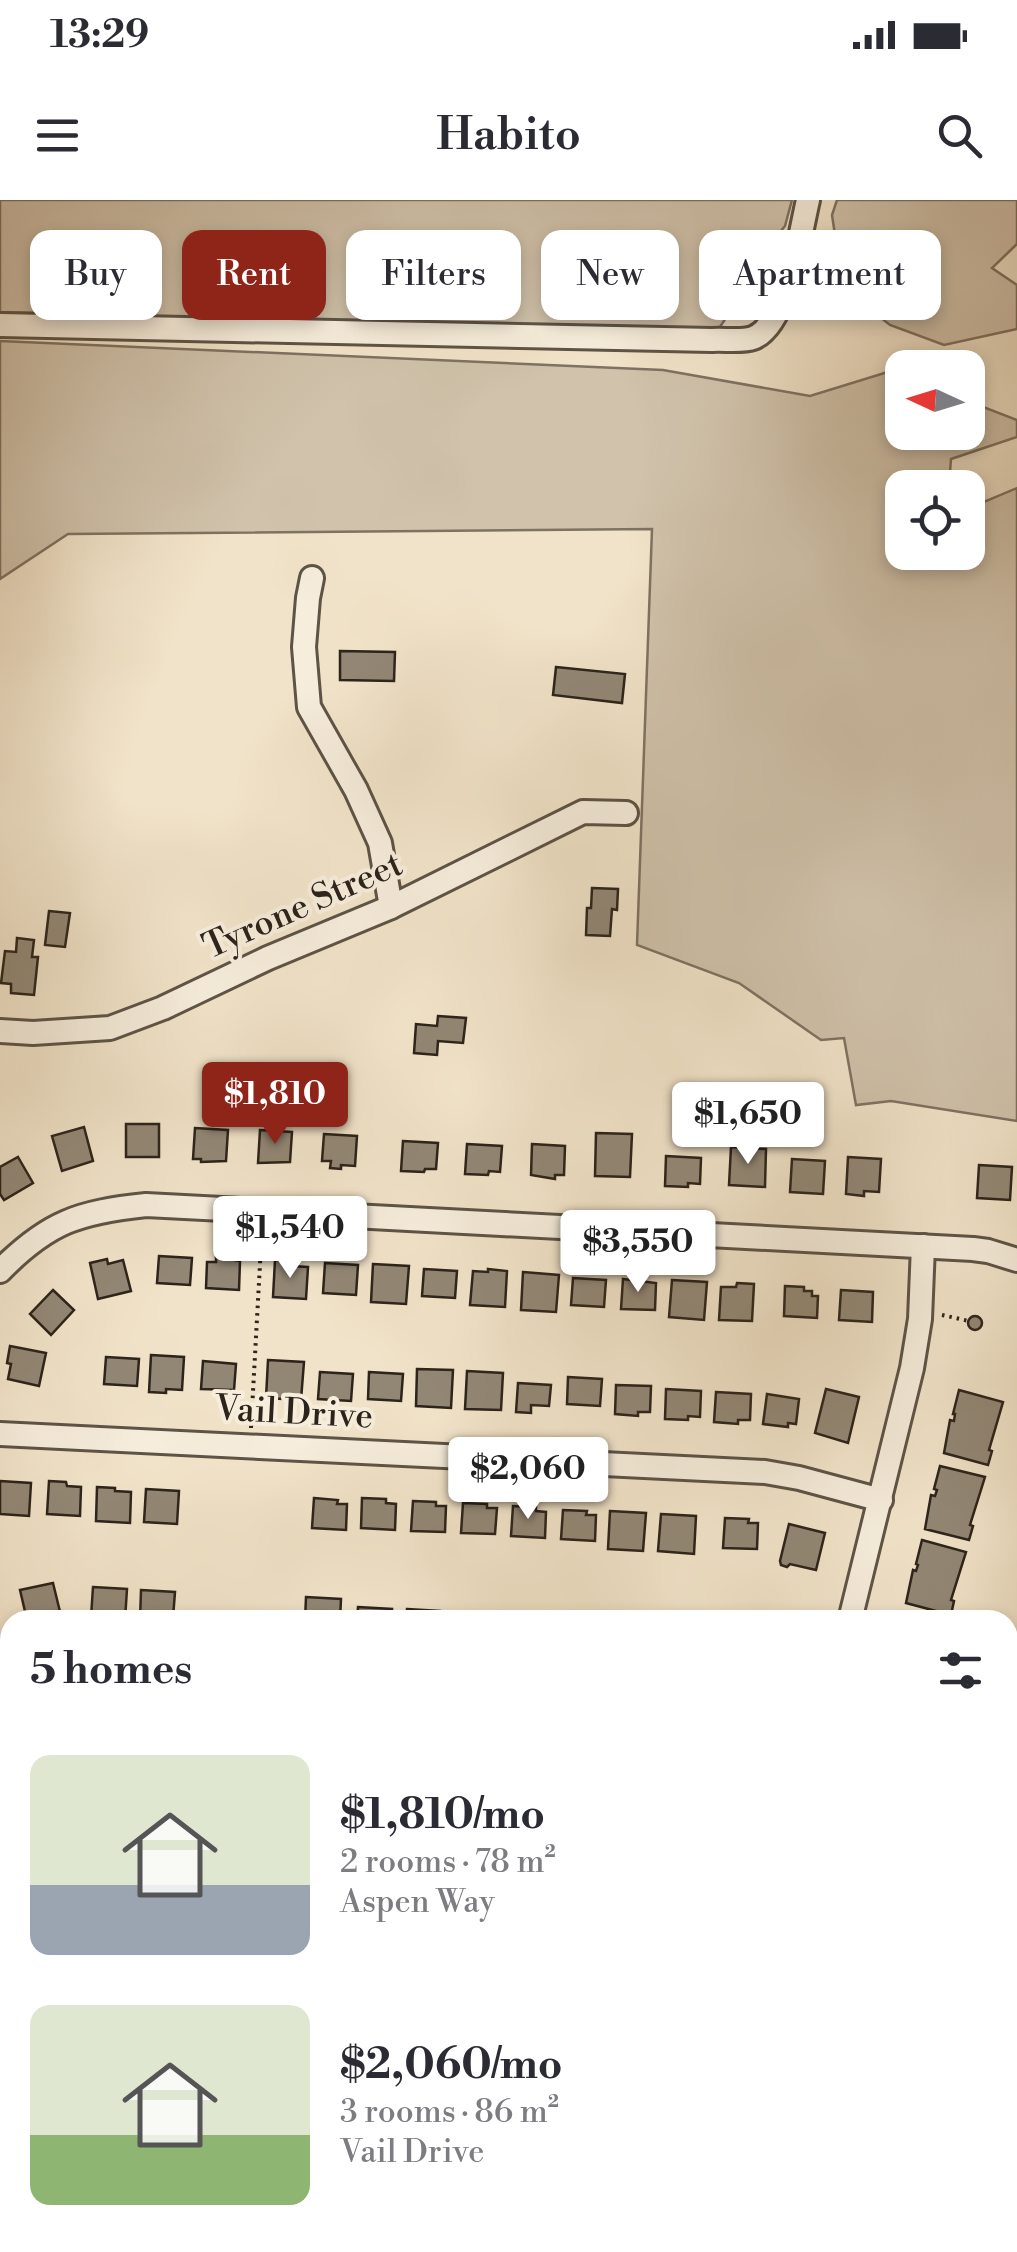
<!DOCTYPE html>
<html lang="en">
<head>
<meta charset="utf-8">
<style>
	body { margin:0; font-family:"Libre Bodoni",serif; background:#f2f2f3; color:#2b2b33; height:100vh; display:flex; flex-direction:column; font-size:38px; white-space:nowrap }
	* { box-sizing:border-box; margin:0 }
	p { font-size:32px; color:#7c7c81 }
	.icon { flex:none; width:55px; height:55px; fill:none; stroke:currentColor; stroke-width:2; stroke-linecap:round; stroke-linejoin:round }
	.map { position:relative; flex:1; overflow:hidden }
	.side { position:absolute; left:0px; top:1410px; width:1018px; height:642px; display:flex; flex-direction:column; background:#fff; border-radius:30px 30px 0 0; box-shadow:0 5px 15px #0003 }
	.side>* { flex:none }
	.banner { position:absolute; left:30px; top:30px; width:958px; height:90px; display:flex; gap:20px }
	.needle { width:65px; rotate:274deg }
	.tools { position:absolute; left:885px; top:150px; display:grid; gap:20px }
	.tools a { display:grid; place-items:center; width:100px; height:100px; border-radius:20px; background:#fff; box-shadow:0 5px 15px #0003; font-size:50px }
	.price { position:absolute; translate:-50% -85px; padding:0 22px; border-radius:10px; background:#fff; color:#222; font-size:32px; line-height:65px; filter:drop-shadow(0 2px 5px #0008) }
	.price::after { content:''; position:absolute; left:50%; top:60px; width:30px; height:22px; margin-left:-15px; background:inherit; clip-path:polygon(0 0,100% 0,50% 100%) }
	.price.active { background:#8f2418; color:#fff }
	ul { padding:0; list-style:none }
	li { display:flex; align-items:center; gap:30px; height:250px; padding:0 30px }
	li span { display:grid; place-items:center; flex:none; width:280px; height:200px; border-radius:20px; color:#555 }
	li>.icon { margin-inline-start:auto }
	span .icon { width:120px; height:120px; fill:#fffc; stroke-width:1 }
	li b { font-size:42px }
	h2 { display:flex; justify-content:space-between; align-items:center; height:120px; padding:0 30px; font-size:42px }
	.pill { padding:0 35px; border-radius:20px; background:#fff; box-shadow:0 5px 15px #0003; font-size:35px; line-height:90px }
	.pill.active { background:#8f2418; color:#fff }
	.status { display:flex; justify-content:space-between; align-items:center; height:70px; padding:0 50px; background:#fff; direction:ltr }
	.status svg { height:28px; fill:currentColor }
	header { display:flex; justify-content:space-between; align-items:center; height:130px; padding:0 30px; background:#fff; font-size:45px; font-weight:600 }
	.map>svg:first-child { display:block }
	.green { fill:#d0c2ab; stroke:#7e7262; stroke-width:2.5 }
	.building { fill:#928775; stroke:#2c231a; stroke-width:2.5 }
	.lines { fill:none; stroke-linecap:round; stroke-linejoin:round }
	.minor-casing { stroke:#5d5346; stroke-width:28 }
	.path { stroke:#2c231a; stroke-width:4; stroke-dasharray:2.5 5; stroke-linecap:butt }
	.minor { stroke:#f6eddc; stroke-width:22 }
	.labels { text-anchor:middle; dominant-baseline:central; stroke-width:8; stroke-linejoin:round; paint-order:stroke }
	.street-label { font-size:35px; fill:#2c231a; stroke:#f6eddc }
</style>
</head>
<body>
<div class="status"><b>13:29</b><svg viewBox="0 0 49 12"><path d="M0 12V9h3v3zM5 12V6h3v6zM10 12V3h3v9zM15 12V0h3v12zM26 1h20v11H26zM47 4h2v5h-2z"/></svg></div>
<header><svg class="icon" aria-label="menu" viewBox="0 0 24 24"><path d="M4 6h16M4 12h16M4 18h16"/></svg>Habito<svg class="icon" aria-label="search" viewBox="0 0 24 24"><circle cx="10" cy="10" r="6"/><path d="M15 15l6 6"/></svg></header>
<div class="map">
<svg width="1017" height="2052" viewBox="0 0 1017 2052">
	<rect width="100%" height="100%" fill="#f1e3c9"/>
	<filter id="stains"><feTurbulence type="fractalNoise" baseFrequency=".002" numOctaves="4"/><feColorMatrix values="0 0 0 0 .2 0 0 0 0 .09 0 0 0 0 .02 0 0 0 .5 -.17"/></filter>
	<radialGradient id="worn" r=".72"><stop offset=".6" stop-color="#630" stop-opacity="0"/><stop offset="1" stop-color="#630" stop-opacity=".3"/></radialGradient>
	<!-- green -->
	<g class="green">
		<polygon points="0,0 792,0 785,26 761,55 737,101 716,133 0,112"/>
		<polygon points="837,0 1017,0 1017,44 992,68 1017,85 1017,129 944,145 890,125 843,88 832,15"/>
		<polygon points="0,141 663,170 810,196 904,167 902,232 968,232 968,201 1017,220 1017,237 951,259 949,286 952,287 902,288 902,352 968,352 968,295 984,302 1017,288 1017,921 891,901 856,905 844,838 821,840 739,783 637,745 652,329 68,334 0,379"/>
	</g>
	<!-- building -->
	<g class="building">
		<polygon points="340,451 395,452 394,481 340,480"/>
		<polygon points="556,467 625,474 622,503 553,495"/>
		<polygon points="592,688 618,689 617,710 612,709 610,736 586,735 587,708 591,708"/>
		<polygon points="49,711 70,713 65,747 45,745"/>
		<polygon points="17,738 34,740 32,757 38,757 34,795 11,793 11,784 1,783 5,751 16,752"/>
		<polygon points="438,816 466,818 463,843 438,841 437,855 414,853 416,824 437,826"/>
		<rect x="126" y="924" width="33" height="33"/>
		<polygon points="84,927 93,961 62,971 52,936"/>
		<polygon points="195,928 228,930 226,961 201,962 201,959 193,959"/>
		<polygon points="260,930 292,932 290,962 258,963"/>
		<polygon points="596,933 632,934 630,977 595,976"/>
		<polygon points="324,934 357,936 355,966 341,965 341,969 330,968 331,961 322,961"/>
		<polygon points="403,941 438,943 436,969 425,969 424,972 401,971"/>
		<polygon points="467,944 502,946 500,972 489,971 488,975 465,974"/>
		<polygon points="532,944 565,946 564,975 555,975 555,979 531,975"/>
		<polygon points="731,947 766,949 765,987 729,985"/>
		<polygon points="666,956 701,958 700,984 688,983 688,987 665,986"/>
		<polygon points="18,957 33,983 4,1000 0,994 0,967"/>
		<polygon points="848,957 881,959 879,992 864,991 864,996 846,994"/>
		<polygon points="792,959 825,961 823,994 790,992"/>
		<polygon points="979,965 1012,967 1010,1000 977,998"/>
		<polygon points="159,1056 192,1058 190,1085 157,1083"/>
		<polygon points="216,1057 240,1061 239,1090 206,1088 207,1062 216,1062"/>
		<polygon points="107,1059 108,1064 123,1060 131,1091 98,1099 90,1063"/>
		<polygon points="275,1060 292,1061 292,1066 308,1067 306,1099 273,1097"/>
		<polygon points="325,1063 358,1065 356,1095 323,1093"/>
		<polygon points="373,1064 409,1066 406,1104 371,1102"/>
		<polygon points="424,1069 457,1071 455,1098 422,1096"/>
		<polygon points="488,1069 507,1071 505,1107 470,1105 473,1071 488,1072"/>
		<polygon points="523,1072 559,1075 556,1112 521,1110"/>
		<polygon points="573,1078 606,1080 604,1107 571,1105"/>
		<polygon points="623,1079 656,1083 655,1110 621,1109"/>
		<polygon points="672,1080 707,1082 704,1120 669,1117"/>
		<polygon points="737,1083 754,1084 752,1121 719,1120 721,1087 736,1087"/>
		<polygon points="785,1086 804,1087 804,1091 812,1091 812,1096 818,1096 817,1118 784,1116"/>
		<polygon points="53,1090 74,1110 51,1135 30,1114"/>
		<polygon points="841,1090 873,1092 872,1122 839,1120"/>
		<circle cx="975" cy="1123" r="7"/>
		<polygon points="10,1146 46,1153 39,1186 8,1179 11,1164 7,1163"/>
		<polygon points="151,1155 184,1157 182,1190 166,1189 166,1193 149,1192"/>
		<polygon points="106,1157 139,1159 137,1186 104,1184"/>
		<polygon points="268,1160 304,1162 301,1200 266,1198"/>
		<polygon points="203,1161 236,1164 234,1190 201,1189"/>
		<polygon points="417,1169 453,1170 451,1208 416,1206"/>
		<polygon points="467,1171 503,1173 501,1210 465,1209"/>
		<polygon points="320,1172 353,1174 351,1201 318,1199"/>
		<polygon points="369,1172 403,1174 401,1201 368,1199"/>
		<polygon points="568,1177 602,1179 600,1206 567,1204"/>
		<polygon points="518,1183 551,1185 549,1206 531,1205 531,1213 516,1212"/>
		<polygon points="616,1185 651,1186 650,1212 638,1212 638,1216 615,1214"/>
		<polygon points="666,1189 701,1191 700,1217 688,1216 688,1220 665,1219"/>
		<polygon points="826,1189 859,1197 848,1243 815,1233"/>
		<polygon points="959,1190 1003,1202 989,1250 992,1251 988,1265 944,1253 950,1220 954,1221 955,1214 953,1214"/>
		<polygon points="716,1192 751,1194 750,1220 738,1220 738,1224 714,1222"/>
		<polygon points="767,1194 799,1199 796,1224 788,1223 788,1227 763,1224"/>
		<polygon points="940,1266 985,1277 970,1325 973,1326 969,1340 925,1329 931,1295 935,1296 937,1290 934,1289"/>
		<polygon points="0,1281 31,1283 29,1316 0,1314"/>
		<polygon points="49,1281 66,1282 67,1286 81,1287 80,1316 47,1314"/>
		<polygon points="97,1287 115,1288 115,1291 131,1292 130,1323 96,1321"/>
		<polygon points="146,1289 179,1291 177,1324 144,1322"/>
		<polygon points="314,1298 338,1300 337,1304 347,1304 346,1330 312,1328"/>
		<polygon points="362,1298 386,1299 386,1303 396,1304 395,1330 361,1328"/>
		<polygon points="413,1301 436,1302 436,1306 446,1306 445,1332 411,1331"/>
		<polygon points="463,1303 487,1304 487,1308 497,1308 495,1334 461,1333"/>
		<polygon points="513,1306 536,1307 536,1311 546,1312 545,1338 511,1336"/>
		<polygon points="563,1310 587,1311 586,1315 596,1315 595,1341 561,1339"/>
		<polygon points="610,1311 646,1313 643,1351 608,1349"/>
		<polygon points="661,1314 696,1316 694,1354 658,1351"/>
		<polygon points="725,1318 749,1319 748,1323 758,1323 757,1349 723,1348"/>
		<polygon points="789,1324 825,1333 816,1370 790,1364 787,1367 781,1365 780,1361"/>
		<polygon points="922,1340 966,1352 951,1400 954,1401 951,1415 906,1403 913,1370 916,1371 918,1365 916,1364"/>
		<polygon points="53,1383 62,1420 27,1420 20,1390"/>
		<polygon points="93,1387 127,1389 125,1420 91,1417"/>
		<polygon points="141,1390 175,1392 173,1418 140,1420"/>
		<polygon points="306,1397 341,1399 340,1420 305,1420"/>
		<polygon points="358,1407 392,1409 391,1420 357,1420"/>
		<polygon points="407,1409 440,1411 440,1420 406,1420"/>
		<polygon points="457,1412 491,1413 490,1420 457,1420"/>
		<polygon points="10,1546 10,1615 0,1619 0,1549"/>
		<polygon points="0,1752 10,1756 10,1802 0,1798"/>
		<polygon points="202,2042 224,2042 223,2052 201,2052"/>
	</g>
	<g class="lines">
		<defs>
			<g id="minor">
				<path d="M0,125l712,15c12,-1 30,2 41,-2 34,-13 47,-104 55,-138"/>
				<polyline points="312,378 308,398 304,447 309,507 356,590 380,643 391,707"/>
				<polyline points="0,831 33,833 110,828 163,808 268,758 391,707 583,612 626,613"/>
				<path d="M0,1071c48,-49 79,-59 146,-66l827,44 15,2 29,9"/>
				<polyline points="0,1234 765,1272 799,1278 881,1300"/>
				<polyline points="850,1420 912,1168 920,1119 923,1046"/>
				<polyline points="0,1473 5,1485"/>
				<polyline points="0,1695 10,1704"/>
				<polyline points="0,1937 10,1937"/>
				<polyline points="1008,1989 1017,1990"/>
			</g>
		</defs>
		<!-- minor casing -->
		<use href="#minor" class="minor-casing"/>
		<!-- path -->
		<g class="path">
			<polyline points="942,1115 969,1121"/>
			<polyline points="251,1228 262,1028"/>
		</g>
		<!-- minor -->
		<use href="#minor" class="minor"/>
	</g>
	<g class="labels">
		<!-- street labels -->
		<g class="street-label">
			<text transform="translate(303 706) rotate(-24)">Tyrone Street</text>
			<text transform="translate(294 1213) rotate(3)">Vail Drive</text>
		</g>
	</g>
	<rect width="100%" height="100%" filter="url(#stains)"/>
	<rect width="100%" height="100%" fill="url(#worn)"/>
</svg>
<div class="tools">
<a><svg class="needle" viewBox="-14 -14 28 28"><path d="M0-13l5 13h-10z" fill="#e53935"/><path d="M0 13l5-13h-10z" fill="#7c7c81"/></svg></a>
<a><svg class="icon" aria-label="locate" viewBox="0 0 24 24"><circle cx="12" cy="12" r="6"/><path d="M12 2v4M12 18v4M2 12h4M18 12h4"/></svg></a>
</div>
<b class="price active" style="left:275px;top:947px">$1,810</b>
<b class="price" style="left:748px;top:967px">$1,650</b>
<b class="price" style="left:290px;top:1081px">$1,540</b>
<b class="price" style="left:638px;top:1095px">$3,550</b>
<b class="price" style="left:528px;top:1322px">$2,060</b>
<div class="banner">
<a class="pill">Buy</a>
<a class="pill active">Rent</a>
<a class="pill">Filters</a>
<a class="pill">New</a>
<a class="pill">Apartment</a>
</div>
<section class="side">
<h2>5 homes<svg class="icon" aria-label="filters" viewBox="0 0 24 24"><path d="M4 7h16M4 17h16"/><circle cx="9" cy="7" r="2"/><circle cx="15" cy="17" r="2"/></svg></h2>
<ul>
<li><span style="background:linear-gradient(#dfe7d0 65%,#9aa5b1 0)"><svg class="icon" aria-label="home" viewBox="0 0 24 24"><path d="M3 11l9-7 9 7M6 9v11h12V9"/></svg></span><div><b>$1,810/mo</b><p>2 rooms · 78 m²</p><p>Aspen Way</p></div></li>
<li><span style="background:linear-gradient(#dfe7d0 65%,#8fb573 0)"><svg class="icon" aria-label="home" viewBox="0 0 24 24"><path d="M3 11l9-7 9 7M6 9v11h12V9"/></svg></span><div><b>$2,060/mo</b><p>3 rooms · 86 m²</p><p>Vail Drive</p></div></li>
</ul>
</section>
</div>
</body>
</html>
